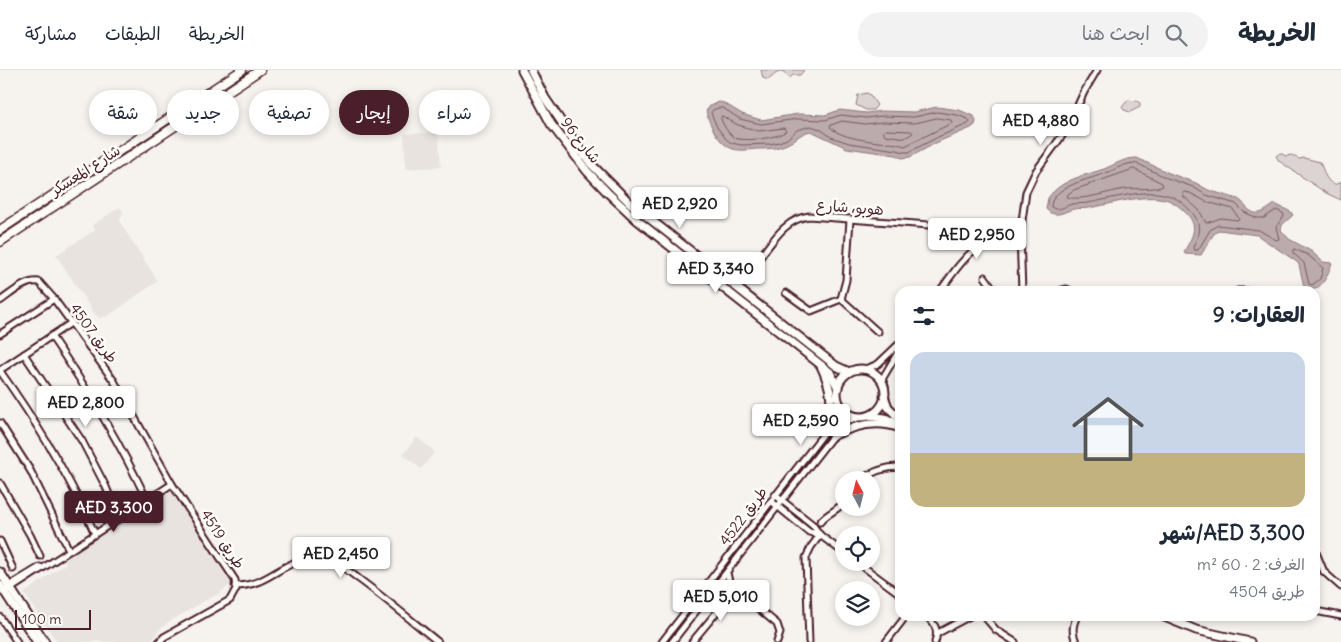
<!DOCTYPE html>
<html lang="ar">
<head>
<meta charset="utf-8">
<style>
	body { margin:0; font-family:Delius,"Playpen Sans Arabic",sans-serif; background:#f2f2f3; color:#1f2937; direction:rtl; height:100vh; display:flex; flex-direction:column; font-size:19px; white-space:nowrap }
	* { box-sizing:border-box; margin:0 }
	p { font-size:16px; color:#747a83 }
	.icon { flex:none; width:28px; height:28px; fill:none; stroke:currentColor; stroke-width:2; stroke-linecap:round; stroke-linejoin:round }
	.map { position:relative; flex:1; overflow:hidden; direction:ltr }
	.details { position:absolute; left:895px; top:216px; width:425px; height:335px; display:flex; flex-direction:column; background:#fff; border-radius:15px; box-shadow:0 2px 8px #0003; direction:rtl }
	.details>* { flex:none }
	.top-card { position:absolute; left:15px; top:20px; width:475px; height:45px; direction:rtl; display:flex; gap:10px }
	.needle { width:32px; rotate:353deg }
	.fabs { position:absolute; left:835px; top:401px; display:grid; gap:10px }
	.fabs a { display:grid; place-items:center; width:45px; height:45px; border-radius:50%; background:#fff; box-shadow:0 2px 8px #0003; font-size:25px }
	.scale { position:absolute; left:15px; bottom:12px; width:76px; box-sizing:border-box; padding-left:5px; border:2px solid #4a1f2b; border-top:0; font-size:14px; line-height:18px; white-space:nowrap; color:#4a1f2b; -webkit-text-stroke:4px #fdfcf7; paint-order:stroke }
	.price { position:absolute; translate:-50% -42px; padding:0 11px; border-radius:5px; background:#fff; color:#222; font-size:16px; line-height:32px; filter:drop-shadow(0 1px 2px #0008) }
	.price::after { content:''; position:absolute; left:50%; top:30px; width:15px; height:11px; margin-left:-8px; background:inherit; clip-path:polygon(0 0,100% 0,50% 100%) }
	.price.selected { background:#4a1f2b; color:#fff }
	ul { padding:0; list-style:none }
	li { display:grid; align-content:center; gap:10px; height:265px; padding:0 15px }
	li span { display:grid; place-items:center; height:155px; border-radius:15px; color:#555 }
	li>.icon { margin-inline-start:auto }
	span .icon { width:90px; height:90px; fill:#fffc; stroke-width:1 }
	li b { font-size:21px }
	h2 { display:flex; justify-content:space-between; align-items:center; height:60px; padding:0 15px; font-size:21px }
	.chip { padding:0 18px; border-radius:22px; background:#fff; box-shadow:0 2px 8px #0003; font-size:18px; line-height:45px }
	.chip.selected { background:#4a1f2b; color:#fff }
	header { display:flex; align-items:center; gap:30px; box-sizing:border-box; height:70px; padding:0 25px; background:#fff; border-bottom:1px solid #e0e1e3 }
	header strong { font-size:24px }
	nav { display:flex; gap:28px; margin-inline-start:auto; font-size:18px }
	.search { width:350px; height:45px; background:#f2f2f3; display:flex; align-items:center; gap:12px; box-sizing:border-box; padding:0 18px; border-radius:28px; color:#747a83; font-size:19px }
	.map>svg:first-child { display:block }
	.built { fill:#e9e3e0 }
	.green { fill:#dcd4d2; stroke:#937a7e }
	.water { fill:#bbabac; stroke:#8e7378 }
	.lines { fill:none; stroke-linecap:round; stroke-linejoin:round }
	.shore { stroke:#77575f; stroke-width:1 }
	.street-casing { stroke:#4a1f2b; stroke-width:9 }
	.secondary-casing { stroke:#4a1f2b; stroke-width:11 }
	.primary-casing { stroke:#4a1f2b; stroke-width:11 }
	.street { stroke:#fdfcf7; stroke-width:5 }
	.secondary { stroke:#fdfcf7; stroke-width:7 }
	.primary { stroke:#fdfcf7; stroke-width:8 }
	.labels { text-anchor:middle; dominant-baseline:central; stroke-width:5; stroke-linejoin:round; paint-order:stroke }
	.street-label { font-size:15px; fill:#4a1f2b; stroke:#fdfcf7 }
</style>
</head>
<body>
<header>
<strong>الخريطة</strong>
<div class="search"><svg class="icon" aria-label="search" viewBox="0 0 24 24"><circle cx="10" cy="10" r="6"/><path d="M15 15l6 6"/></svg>ابحث هنا</div>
<nav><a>الخريطة</a><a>الطبقات</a><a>مشاركة</a></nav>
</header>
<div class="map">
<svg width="1341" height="572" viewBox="0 0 1341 572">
	<rect width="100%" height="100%" fill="#f6f3ef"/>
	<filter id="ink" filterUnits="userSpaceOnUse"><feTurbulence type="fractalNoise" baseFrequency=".02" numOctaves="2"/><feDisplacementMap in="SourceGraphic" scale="10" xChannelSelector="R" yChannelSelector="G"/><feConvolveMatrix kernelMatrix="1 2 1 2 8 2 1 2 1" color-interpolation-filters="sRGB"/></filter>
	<g filter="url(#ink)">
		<!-- built -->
		<g class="built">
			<polygon points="438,62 441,97 406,99 404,64"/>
			<polygon points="120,137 123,142 120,149 121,154 158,211 108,246 100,248 96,246 56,185 95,160 92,155"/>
			<polygon points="417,367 435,382 421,399 403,384"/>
			<polygon points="168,417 172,417 231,508 232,514 217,525 206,530 166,554 158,561 152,572 57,572 24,523 66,493 63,488"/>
		</g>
		<!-- green -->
		<g class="green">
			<path d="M761,0h43l-4,5h-7l-3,3 -3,-2 -4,-5c-2,1 -4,1 -6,2 -6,3 -6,9 -14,5z"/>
			<polygon points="867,23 870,25 877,35 873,40 866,40 856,35 858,25"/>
			<polygon points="1128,30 1137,31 1140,33 1140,37 1130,42 1124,40 1122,37"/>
			<path d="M1280,83l6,3 6,-1 7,4 5,-1 16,4c4,8 4,17 14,23l7,-3v18l-15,-7 -47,-32 -3,-5z"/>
		</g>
		<!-- water -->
		<g class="water">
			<path d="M719,32l5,1 18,11 19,6 37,-6 27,1 15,-5 26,3 16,-2 32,1 23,-5 22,3 15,6 2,5 -1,4 -4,3 -31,13 -30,16 -8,1 -6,-3 -49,-7 -36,-17c-11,2 -15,9 -24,13 -10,5 -20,5 -31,5 -8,1 -16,2 -23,0 -14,-4 -24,-25 -27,-38l4,-5z"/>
			<path d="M1137,88l32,15 27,10 12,7 30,9c5,3 5,5 9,9 11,11 18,2 28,-4l16,8 2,3 -11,10 -1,5 8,9 22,12 12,11 9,1c-5,13 -9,28 -27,28l-6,-26 -2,-3 -40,-27 -38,-5 -6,5 -12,20 -16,-1 -1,-2c9,-17 16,-26 0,-41 -5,-5 -12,-10 -19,-12 -24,-5 -53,5 -76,9 -5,1 -10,0 -15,1 -6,1 -13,6 -19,5 -4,0 -6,-2 -9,-5l2,-11c14,-19 35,-22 56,-29 12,-5 20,-11 33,-11z"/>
		</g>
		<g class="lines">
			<!-- shore -->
			<g class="shore">
				<polygon points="719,38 723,38 740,49 761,54 798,49 825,50 841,45 866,48 882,46 914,47 937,42 957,45 968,49 970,52 968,54 938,67 909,82 904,82 897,80 849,73 831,67 820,59 811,56 797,60 787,69 779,72 770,74 742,75 731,73 726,69 717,57 711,43 713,40"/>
				<path d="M722,46l16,9 21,6 25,-3 2,3c-7,7 -41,11 -51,7 -6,-3 -12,-13 -14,-19z"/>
				<path d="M937,48l14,2 1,3 -47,23 -7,-2c-18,-2 -56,-4 -68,-17l1,-2 11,-4 23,3 17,-2 33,1z"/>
				<polygon points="886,60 911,61 913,63 905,68 885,65 883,62"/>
				<path d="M1136,93l31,15 26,9 13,8 30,9 8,8 13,6h7l12,-8 7,3 1,3 -8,11 3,12 -3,1 -17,-10 -41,-5 -8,5 -12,20h-4l-1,-3c7,-14 9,-25 -4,-38 -6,-6 -13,-12 -22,-14 -22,-7 -56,4 -79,8 -5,1 -10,0 -16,1 -7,2 -14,8 -21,3 0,-21 40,-28 55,-34 11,-4 18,-10 30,-10z"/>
				<path d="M1134,99l28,14 1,3c-11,4 -26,2 -38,3 -15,2 -45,13 -58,8l1,-3 6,-4z"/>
				<polygon points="1185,122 1190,123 1207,132 1233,139 1239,149 1237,150 1221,148 1206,153 1199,140 1183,126 1183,123"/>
				<polygon points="1294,179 1308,185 1323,198 1320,209 1312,215 1309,214 1304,193 1293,183"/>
			</g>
			<defs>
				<g id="street">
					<path d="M757,191c15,-18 27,-42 52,-45l160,12 9,4 8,9"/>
					<polyline points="985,207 995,221"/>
					<path d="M940,221c22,-30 38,-57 80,-56"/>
					<polyline points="1022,221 1020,165 1026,122 1036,101 1067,59 1084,22 1097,0"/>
					<polyline points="1059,221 1066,219 1071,221"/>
					<polyline points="1238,221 1247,221"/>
					<polyline points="786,223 811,241 841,229 846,210 850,149"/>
					<polyline points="841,229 878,262"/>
					<path d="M0,231c12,-8 25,-21 39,-19l15,17 60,82 58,103 63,96 1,9 -6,11 -66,37 -5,5"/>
					<polyline points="0,264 54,229"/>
					<path d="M51,266c36,52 69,107 96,164"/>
					<polyline points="24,284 82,371 106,417 119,449"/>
					<polyline points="0,300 71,253"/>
					<polyline points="864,300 878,294 900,273"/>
					<path d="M0,301c37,52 69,104 95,163"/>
					<polyline points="881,311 900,279"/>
					<polyline points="0,353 30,400 69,480"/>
					<path d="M861,410c12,-9 24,-13 39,-13"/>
					<polyline points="0,413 30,465 40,486"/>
					<polyline points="775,425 812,454 820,465 844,483"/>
					<polyline points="771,431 809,462 820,465"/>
					<path d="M820,452c7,-9 17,-11 24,-20"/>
					<polyline points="0,471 13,499"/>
					<polyline points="1315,480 1324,502 1341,517"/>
					<polyline points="857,492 900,524"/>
					<polyline points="727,503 730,515 777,554 780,563 777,572"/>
					<path d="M235,516c29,0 41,-18 64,-25 12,-3 23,-4 34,1 10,4 18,11 26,17 27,20 53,42 79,63"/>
					<polyline points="7,517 40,497"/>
					<polyline points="9,520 172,414"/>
					<polyline points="1315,541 1341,546"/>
					<path d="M927,546c8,9 12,14 8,26"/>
					<polyline points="984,546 996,560 1015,572"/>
					<polyline points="0,547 17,572"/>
					<polyline points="938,563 970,546"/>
					<polyline points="662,572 828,358 836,345 839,333"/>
					<polyline points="672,572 838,359 847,352 858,348"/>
					<polyline points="692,572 735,520"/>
					<polyline points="809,572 806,488 811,477 820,465"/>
					<polyline points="886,572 906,546"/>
					<path d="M1076,572c-4,-10 -4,-16 1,-26"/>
				</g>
				<g id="secondary">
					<polyline points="522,0 551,54 587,101 607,122 637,150 830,302 838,318"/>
					<polyline points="531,0 545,28 575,72 591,94 631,134 836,296 849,302"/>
					<path d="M821,296c11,23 12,37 7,62"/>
					<circle cx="861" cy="323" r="24"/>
					<polyline points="884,326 888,337 900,349"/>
					<polyline points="870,346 885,348 897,354"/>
					<path d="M833,366c21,-11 44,-17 67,-8"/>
					<polyline points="0,502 45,572"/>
					<polyline points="0,515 37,572"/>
					<polyline points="1162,546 1196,560 1250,572"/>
				</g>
				<g id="primary">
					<polyline points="0,160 242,0"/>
					<polyline points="0,172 260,0"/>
				</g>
			</defs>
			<!-- street casing -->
			<use href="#street" class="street-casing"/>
			<!-- secondary casing -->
			<use href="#secondary" class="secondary-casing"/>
			<!-- primary casing -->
			<use href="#primary" class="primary-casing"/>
			<!-- street -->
			<use href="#street" class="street"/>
			<!-- secondary -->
			<use href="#secondary" class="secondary"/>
			<!-- primary -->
			<use href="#primary" class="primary"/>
		</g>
	</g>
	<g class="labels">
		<!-- street labels -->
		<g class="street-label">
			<text transform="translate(581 70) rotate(52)">شارع 96</text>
			<text transform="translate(85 100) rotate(-33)">شارع المعسكر</text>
			<text transform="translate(850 137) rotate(4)">هوبو، شارع</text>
			<text transform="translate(94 263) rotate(54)">طريق 4507</text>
			<text transform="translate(743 446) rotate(-53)">طريق 4522</text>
			<text transform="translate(223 469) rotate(57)">طريق 4519</text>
		</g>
	</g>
</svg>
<div class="fabs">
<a><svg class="needle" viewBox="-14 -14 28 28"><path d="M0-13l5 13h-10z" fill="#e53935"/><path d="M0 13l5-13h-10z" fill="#747a83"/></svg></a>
<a><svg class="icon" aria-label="locate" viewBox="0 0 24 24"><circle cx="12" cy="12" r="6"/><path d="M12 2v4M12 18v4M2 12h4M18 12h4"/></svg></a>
<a><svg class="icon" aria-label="layers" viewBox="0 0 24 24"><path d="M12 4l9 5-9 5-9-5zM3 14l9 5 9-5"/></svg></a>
</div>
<div class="scale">100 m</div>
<b class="price" style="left:1041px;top:76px">AED 4,880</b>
<b class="price" style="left:680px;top:159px">AED 2,920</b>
<b class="price" style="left:977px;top:190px">AED 2,950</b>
<b class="price" style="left:716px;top:224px">AED 3,340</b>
<b class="price" style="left:86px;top:358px">AED 2,800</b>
<b class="price" style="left:801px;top:376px">AED 2,590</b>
<b class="price selected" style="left:114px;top:463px">AED 3,300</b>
<b class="price" style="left:341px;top:509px">AED 2,450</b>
<b class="price" style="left:721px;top:552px">AED 5,010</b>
<div class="top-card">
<a class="chip">شراء</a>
<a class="chip selected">إيجار</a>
<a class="chip">تصفية</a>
<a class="chip">جديد</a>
<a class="chip">شقة</a>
</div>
<section class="details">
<h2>العقارات: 9<svg class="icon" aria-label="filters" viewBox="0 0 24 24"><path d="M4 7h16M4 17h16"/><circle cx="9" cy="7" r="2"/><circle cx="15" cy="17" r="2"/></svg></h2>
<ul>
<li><span style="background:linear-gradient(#c9d6e8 65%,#c2b280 0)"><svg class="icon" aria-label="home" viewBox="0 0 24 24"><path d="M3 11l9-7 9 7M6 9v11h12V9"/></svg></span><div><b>AED 3,300/شهر</b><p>الغرف: 2 · 60 m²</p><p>طريق 4504</p></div></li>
</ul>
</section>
</div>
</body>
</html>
